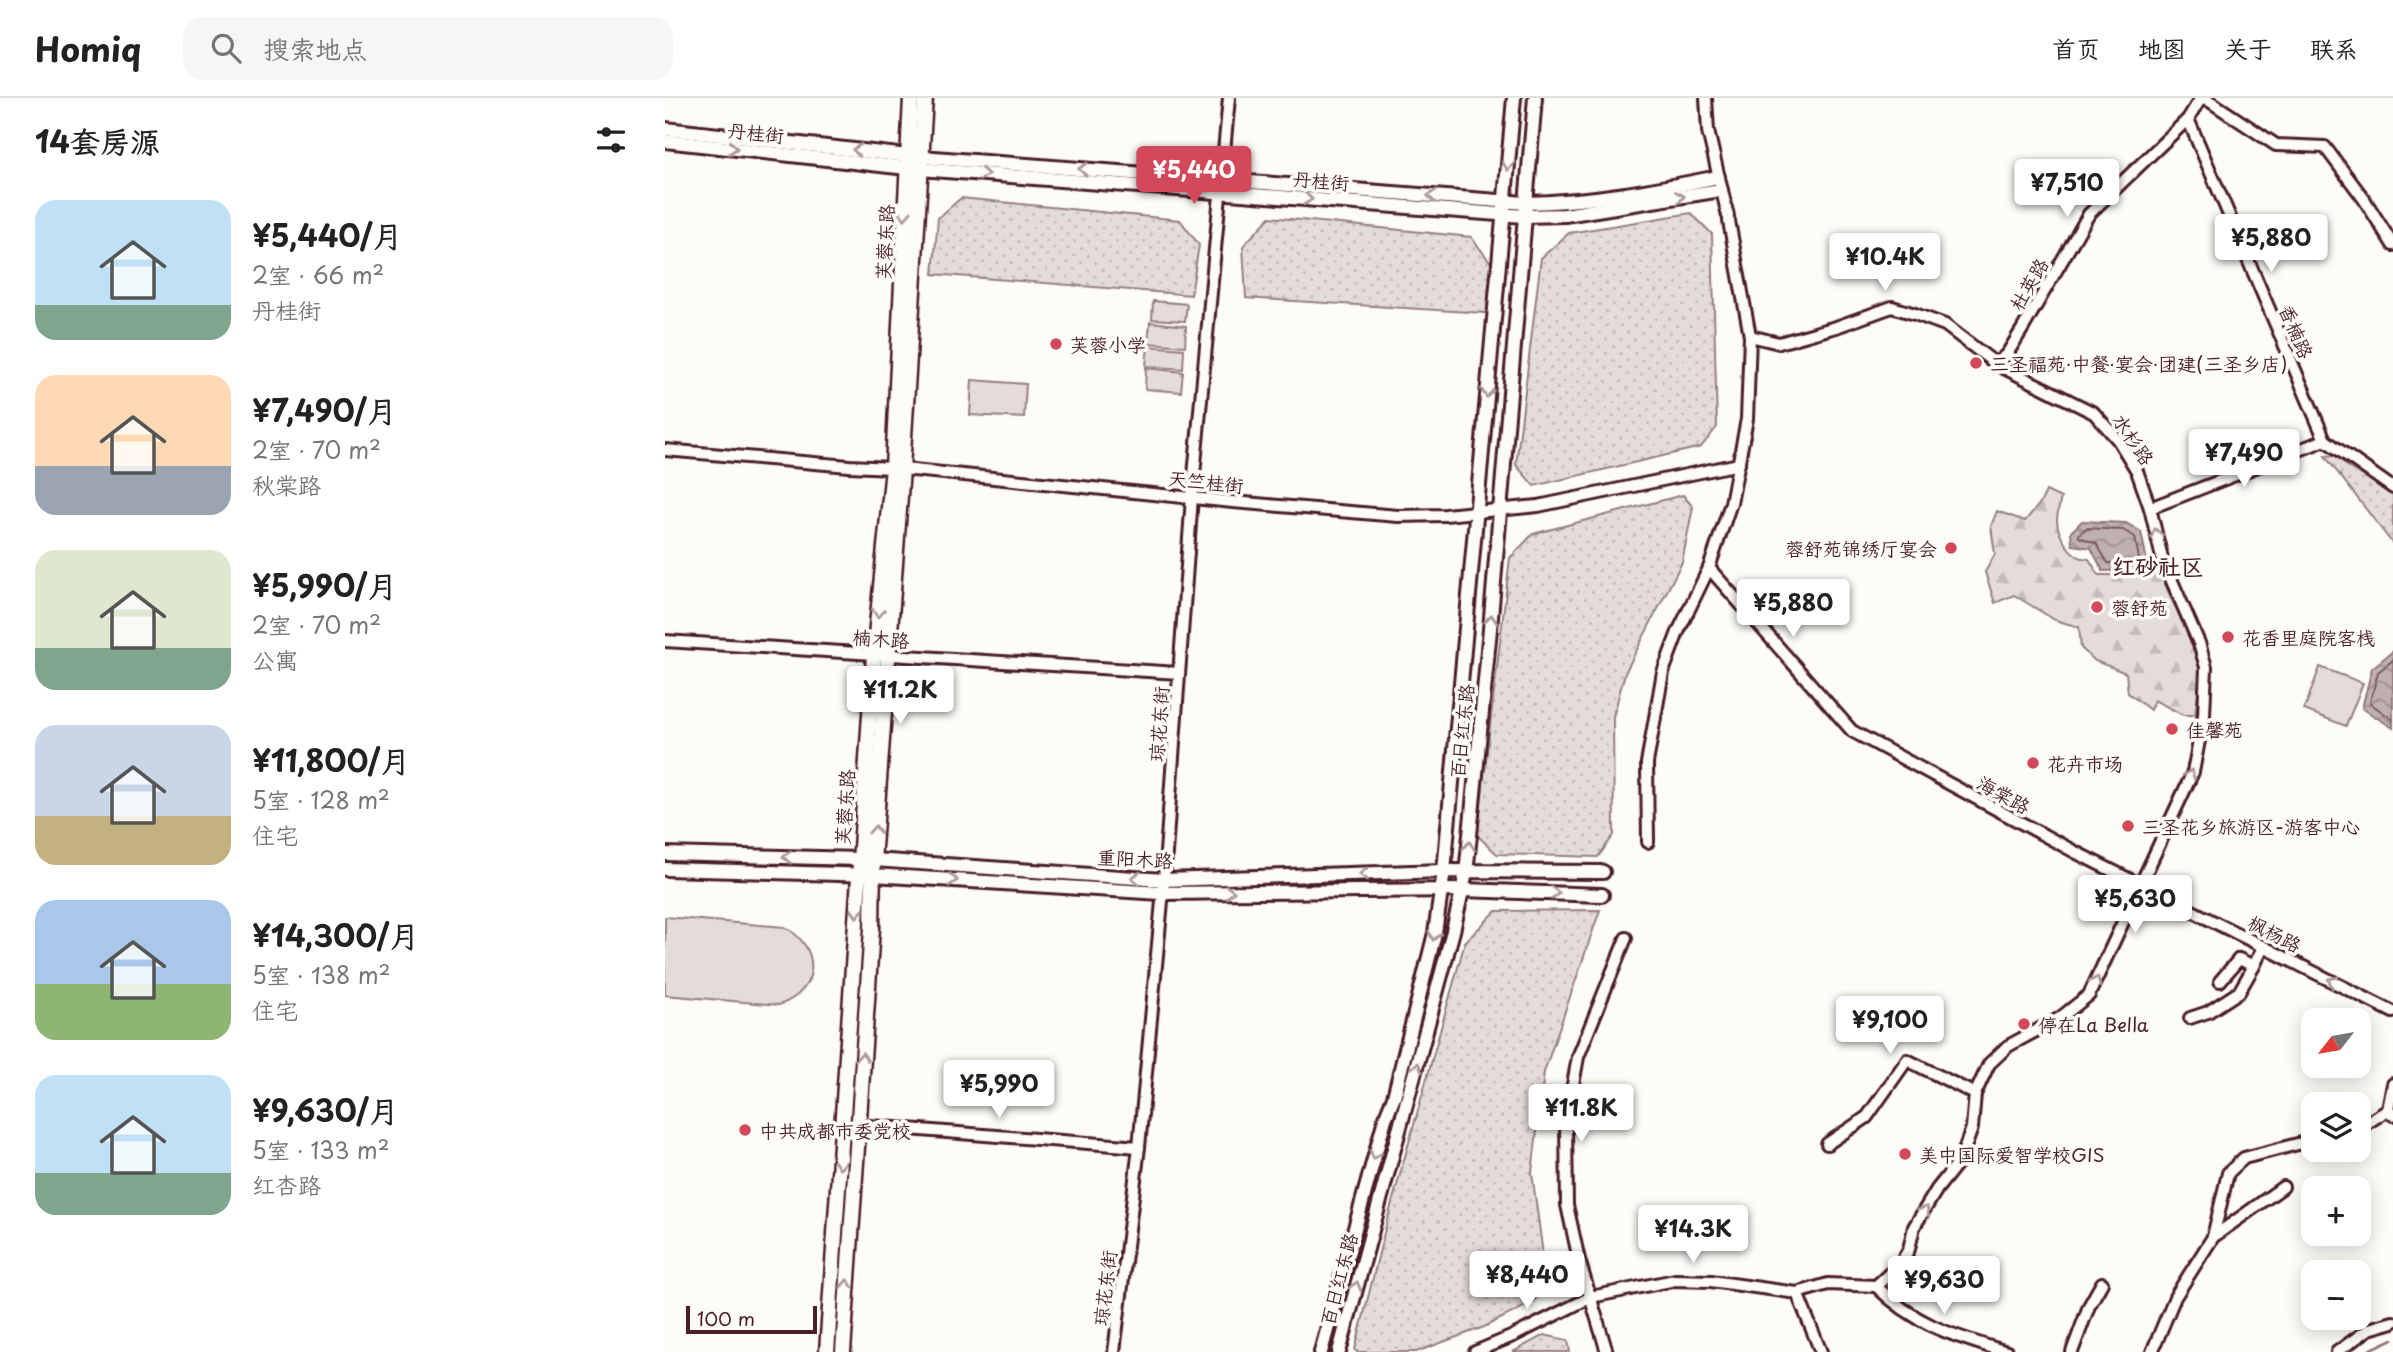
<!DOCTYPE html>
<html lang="zh">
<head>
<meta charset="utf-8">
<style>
	body { margin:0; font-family:"Playpen Sans","LXGW WenKai TC",sans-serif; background:#f6f6f6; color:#222; height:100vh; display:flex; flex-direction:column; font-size:26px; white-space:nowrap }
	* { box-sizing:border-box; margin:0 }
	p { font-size:23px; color:#767676 }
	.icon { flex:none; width:38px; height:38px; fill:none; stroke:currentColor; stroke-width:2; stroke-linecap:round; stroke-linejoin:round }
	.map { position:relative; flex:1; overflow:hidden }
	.drawer { display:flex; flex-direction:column; background:#fff; width:665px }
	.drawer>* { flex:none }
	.needle { width:46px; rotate:239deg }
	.controls { position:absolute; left:1636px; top:910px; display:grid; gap:14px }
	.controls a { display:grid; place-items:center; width:70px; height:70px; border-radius:14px; background:#fff; box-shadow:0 4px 18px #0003; font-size:35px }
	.scale { position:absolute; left:21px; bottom:18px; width:131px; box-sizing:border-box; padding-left:7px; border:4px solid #4a1f2b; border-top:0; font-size:19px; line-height:24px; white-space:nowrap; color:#4a1f2b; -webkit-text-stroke:5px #fdfcf7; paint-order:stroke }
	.price { position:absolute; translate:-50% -60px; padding:0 16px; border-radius:7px; background:#fff; color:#222; font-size:23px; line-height:46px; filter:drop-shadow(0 2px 4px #0008) }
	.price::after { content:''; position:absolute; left:50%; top:42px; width:21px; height:16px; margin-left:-10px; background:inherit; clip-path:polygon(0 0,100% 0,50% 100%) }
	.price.active { background:#d1495b; color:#fff }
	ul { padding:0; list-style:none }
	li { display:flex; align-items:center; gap:21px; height:175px; padding:0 35px }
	li span { display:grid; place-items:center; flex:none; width:196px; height:140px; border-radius:21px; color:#555 }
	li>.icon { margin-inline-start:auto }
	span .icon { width:84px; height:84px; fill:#fffc; stroke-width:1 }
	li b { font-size:30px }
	h2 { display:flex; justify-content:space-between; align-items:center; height:84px; padding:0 35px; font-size:30px }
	header { display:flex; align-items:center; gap:42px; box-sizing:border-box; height:98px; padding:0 35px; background:#fff; border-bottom:2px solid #e0e0e0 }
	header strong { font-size:33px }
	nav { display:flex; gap:38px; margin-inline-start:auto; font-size:24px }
	.search { width:490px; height:63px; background:#f6f6f6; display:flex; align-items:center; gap:18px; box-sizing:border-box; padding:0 24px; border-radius:21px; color:#767676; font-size:26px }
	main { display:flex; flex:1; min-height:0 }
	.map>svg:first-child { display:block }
	.grass { fill:url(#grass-dots); stroke:#967e82; stroke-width:2 }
	.forest { fill:url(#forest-firs); stroke:#967e82; stroke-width:2 }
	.garden { fill:#e3dcda; stroke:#967e82; stroke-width:2 }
	.water { fill:url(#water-waves); stroke:#91777b; stroke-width:2 }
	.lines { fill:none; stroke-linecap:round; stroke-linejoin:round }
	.shore { stroke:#795961; stroke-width:2 }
	.stream { stroke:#91777b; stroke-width:2.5 }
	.minor-casing { stroke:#4a1f2b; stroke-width:16 }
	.tertiary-casing { stroke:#4a1f2b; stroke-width:18 }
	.secondary-casing { stroke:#4a1f2b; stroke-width:19 }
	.minor { stroke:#fdfcf7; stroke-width:10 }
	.tertiary { stroke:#fdfcf7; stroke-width:12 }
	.secondary { stroke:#fdfcf7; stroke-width:14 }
	.oneway { stroke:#ac999b }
	.poi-dot { fill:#d1495b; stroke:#fdfcf7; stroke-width:2.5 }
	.labels { text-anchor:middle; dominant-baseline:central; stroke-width:7; stroke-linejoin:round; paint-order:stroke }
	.street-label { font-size:19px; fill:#4a1f2b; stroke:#fdfcf7 }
	.poi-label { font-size:19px; fill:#4a1f2b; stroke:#fdfcf7; text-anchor:start }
	.quarter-label { font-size:23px; font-weight:bold; fill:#4a1f2b; stroke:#fdfcf7 }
</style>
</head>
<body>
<header>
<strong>Homiq</strong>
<div class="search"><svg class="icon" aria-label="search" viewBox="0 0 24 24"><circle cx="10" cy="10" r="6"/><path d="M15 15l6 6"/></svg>搜索地点</div>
<nav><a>首页</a><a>地图</a><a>关于</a><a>联系</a></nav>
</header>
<main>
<section class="drawer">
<h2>14套房源<svg class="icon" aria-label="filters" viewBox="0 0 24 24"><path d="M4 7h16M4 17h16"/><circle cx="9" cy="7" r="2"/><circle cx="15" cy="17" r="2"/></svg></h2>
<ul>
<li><span style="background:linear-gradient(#bfe0f5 75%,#7fa58c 0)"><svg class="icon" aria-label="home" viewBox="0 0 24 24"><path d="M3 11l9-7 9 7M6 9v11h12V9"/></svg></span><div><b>¥5,440/月</b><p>2室 · 66 m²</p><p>丹桂街</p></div></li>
<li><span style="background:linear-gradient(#ffd9b3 65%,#9aa5b1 0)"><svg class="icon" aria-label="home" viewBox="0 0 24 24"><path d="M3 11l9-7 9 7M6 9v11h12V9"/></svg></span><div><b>¥7,490/月</b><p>2室 · 70 m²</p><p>秋棠路</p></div></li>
<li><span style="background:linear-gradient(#dfe7d0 70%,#7fa58c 0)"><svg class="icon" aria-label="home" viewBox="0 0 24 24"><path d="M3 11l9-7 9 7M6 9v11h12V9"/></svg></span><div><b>¥5,990/月</b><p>2室 · 70 m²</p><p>公寓</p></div></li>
<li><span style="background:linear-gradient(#c9d6e8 65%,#c2b280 0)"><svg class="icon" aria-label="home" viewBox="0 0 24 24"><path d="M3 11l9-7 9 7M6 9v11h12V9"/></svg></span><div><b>¥11,800/月</b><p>5室 · 128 m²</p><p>住宅</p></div></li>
<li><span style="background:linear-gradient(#a9c7e8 60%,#8fb573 0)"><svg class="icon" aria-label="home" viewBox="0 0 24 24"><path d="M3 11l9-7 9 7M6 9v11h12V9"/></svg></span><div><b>¥14,300/月</b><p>5室 · 138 m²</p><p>住宅</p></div></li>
<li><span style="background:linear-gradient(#bfe0f5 70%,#7fa58c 0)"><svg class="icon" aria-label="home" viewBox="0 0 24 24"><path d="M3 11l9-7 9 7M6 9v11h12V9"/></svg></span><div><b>¥9,630/月</b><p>5室 · 133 m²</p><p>红杏路</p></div></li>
</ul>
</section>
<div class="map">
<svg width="1728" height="1254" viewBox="0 0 1728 1254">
	<defs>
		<pattern id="grass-dots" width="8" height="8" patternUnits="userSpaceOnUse" patternTransform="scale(1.75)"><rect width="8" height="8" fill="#e3dcda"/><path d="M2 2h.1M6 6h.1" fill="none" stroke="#c4bcbb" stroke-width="1.8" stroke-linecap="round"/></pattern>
		<pattern id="forest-firs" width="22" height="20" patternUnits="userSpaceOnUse" patternTransform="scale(1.75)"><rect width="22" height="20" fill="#e3dcda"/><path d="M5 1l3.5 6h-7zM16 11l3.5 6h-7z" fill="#c4bcbb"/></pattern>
		<pattern id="water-waves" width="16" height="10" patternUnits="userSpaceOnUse" patternTransform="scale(1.75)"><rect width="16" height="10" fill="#c0b1b1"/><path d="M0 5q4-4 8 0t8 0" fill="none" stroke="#9e8f90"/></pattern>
	</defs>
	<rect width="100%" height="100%" fill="#fdfcf7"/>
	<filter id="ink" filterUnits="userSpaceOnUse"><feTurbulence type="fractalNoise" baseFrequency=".0143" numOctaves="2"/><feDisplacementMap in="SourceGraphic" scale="14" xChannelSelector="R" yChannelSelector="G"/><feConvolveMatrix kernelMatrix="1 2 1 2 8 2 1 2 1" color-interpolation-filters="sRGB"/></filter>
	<g filter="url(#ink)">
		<!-- grass -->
		<g class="grass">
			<polygon points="296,100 515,122 534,147 526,197 268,176 273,120"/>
			<polygon points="1026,115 1047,136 1052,329 1036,349 869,388 851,367 876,160 904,135"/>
			<polygon points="605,119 806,139 840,183 835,216 581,200 578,148"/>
			<polygon points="1671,357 1684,370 1728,394 1728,446 1660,358"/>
			<polygon points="1018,397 1028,409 1017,464 960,575 948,619 949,737 933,759 832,756 812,737 845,460 868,436"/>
			<polygon points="935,812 879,974 867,1075 877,1149 878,1186 869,1204 819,1229 751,1254 692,1254 690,1252 722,1123 800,844 831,813"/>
			<polygon points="879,1237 903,1242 905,1254 848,1254"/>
		</g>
		<!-- forest -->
		<path class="forest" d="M1381,393l15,7c-2,8 -4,16 -4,23 1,15 15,39 32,38l10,16h62l28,62 12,36 -6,42h-12l-29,-15 -4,10 -22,-17 -2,-20 -31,-12 -14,-13 -2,-21 -24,-7 -41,-25 -19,8 -10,-31 10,-18 -4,-28 6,-15 28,10 16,-19z"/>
		<!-- garden -->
		<g class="garden">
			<polygon points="488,203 522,206 520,223 487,221"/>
			<polygon points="485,224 521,228 520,248 483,245"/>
			<polygon points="483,248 519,251 518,271 481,268"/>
			<polygon points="481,270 518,274 516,294 480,291"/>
			<polygon points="307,282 361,286 359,320 305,317"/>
			<polygon points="1655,569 1698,585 1681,628 1639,612"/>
			<path d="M0,819l120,10c37,21 35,64 -6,78l-114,-10z"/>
		</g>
		<!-- water -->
		<g class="water">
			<polygon points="1417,423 1461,425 1476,434 1482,463 1473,472 1438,473 1426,450 1407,447 1406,434"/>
			<polygon points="1728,553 1728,630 1697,610 1707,570"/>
		</g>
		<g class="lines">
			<!-- shore -->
			<g class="shore">
				<polygon points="1421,430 1458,432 1470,439 1474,461 1469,465 1443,465 1431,445 1414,439 1414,436"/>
				<polyline points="1728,562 1713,574 1705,605 1728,622"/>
			</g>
			<!-- stream -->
			<polyline class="stream" points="1700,1254 1728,1241"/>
			<defs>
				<g id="minor">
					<polyline points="1041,0 1043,33 1063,118"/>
					<polyline points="1540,0 1611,47 1660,49 1699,101 1728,147"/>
					<polyline points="1523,21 1660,342 1728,390"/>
					<polyline points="1085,238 1114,245 1171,229 1227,209 1250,216 1280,227 1331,266 1429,315 1453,342 1472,373 1485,410 1497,460 1534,545 1541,569 1539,617 1528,674 1424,897 1395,920 1343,948 1324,966 1310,996 1307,1030 1296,1061 1272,1091 1249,1129 1244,1151 1236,1165 1211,1188"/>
					<polyline points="1331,266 1342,256 1358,230 1424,116 1523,21 1536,0"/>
					<polyline points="0,352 184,368 228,370 568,404 733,418 780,417 873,408 1074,366"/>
					<polyline points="1485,410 1660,342"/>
					<polyline points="1044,470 1187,633 1410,754 1728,914"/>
					<polyline points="0,543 514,575"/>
					<polyline points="983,744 982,665 998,574 1013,534 1044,470 1066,405 1082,321 1085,238 1064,123"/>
					<polyline points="1555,883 1574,861 1589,868 1598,849"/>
					<polyline points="1525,920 1543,914 1574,894 1589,868"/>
					<polyline points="1728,986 1723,1012 1728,1017"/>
					<polyline points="192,1027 474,1049"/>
					<polyline points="1694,1030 1723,1012"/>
					<polyline points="1162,1046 1202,1019 1242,962 1310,996"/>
					<polyline points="1548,1139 1563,1075 1579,1060 1648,1042"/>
					<path d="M1211,1188c40,40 79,50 131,66"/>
					<polyline points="1132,1195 1156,1254"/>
					<polyline points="449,1254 474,1049 499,782 527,399 564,0"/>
					<polyline points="810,1254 848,1238 926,1199 1010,1182 1046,1183 1132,1195 1163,1186 1211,1188"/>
					<polyline points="942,1254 914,1162 902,1107 901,1025 913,959 961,840"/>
					<polyline points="1407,1254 1424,1208 1437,1185"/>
					<polyline points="1487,1254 1510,1199 1548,1139 1618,1089"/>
					<polyline points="1672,1254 1704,1231 1728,1224"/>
				</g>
				<g id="tertiary">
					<path d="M0,31l243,27 617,47c66,-1 129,-13 193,-26"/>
					<polyline points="0,43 242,70 859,118 900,117 1056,92"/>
					<polyline points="0,756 194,761 499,782 779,773 938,774"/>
					<polyline points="0,771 208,777 496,795 797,792 937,797"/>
					<polyline points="656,1254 720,1021 729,999 770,835 779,773 849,0"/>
					<polyline points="674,1254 788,833 801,775 805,737 825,531 870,0"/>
				</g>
				<g id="secondary">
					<polyline points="162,1254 209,557 228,370 246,0"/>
					<polyline points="178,1254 207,830 208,763 237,371 260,0"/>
				</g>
			</defs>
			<!-- minor casing -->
			<use href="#minor" class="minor-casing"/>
			<!-- tertiary casing -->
			<use href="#tertiary" class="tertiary-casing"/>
			<!-- secondary casing -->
			<use href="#secondary" class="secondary-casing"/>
			<!-- minor -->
			<use href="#minor" class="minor"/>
			<!-- tertiary -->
			<use href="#tertiary" class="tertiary"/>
			<!-- secondary -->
			<use href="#secondary" class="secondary"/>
		</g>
		<!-- one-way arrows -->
		<defs><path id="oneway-chevron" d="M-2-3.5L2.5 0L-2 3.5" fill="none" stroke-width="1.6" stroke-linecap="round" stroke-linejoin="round" transform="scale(1.75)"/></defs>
		<g class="oneway">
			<use href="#oneway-chevron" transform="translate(68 50) rotate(6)"/>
			<use href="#oneway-chevron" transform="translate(192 52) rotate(-174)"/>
			<use href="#oneway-chevron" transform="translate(843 68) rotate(95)"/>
			<use href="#oneway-chevron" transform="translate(418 71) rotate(-176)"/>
			<use href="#oneway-chevron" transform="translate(319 76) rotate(4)"/>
			<use href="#oneway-chevron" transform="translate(767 98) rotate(-176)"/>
			<use href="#oneway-chevron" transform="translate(1015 99) rotate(-10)"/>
			<use href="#oneway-chevron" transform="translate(643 101) rotate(5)"/>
			<use href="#oneway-chevron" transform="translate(240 117) rotate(93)"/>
			<use href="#oneway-chevron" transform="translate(822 295) rotate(95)"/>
			<use href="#oneway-chevron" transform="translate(1491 435) rotate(-103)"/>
			<use href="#oneway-chevron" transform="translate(213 515) rotate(96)"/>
			<use href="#oneway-chevron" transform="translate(826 521) rotate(-85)"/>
			<use href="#oneway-chevron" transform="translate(1525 676) rotate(-71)"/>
			<use href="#oneway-chevron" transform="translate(210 732) rotate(-86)"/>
			<use href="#oneway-chevron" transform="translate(804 748) rotate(-84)"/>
			<use href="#oneway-chevron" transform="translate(122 759) rotate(-179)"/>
			<use href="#oneway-chevron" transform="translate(699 776) rotate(178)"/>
			<use href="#oneway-chevron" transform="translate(471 780) rotate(-176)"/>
			<use href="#oneway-chevron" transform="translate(288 782) rotate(4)"/>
			<use href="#oneway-chevron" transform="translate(565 794) rotate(-1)"/>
			<use href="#oneway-chevron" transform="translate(890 795) rotate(2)"/>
			<use href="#oneway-chevron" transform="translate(192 815) rotate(93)"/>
			<use href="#oneway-chevron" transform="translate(769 838) rotate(102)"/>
			<use href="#oneway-chevron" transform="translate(1431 883) rotate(-65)"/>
			<use href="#oneway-chevron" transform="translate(1667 883) rotate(-153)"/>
			<use href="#oneway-chevron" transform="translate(197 959) rotate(-86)"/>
			<use href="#oneway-chevron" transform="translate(752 969) rotate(-75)"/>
			<use href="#oneway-chevron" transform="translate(710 1057) rotate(105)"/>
			<use href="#oneway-chevron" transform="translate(175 1067) rotate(94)"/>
			<use href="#oneway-chevron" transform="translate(1260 1112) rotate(-59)"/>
			<use href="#oneway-chevron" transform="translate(182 1186) rotate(-87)"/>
			<use href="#oneway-chevron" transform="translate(691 1188) rotate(-74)"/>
		</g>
	</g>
	<!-- markers -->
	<g class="poi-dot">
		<circle cx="391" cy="246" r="7"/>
		<circle cx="1311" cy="265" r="7"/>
		<circle cx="1286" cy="450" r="7"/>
		<circle cx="1432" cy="509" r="7"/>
		<circle cx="1563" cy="539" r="7"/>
		<circle cx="1507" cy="631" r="7"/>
		<circle cx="1368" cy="665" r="7"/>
		<circle cx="1463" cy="728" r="7"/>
		<circle cx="1359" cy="926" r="7"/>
		<circle cx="80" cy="1032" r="7"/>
		<circle cx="1240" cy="1056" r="7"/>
	</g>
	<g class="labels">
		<!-- street labels -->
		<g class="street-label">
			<text transform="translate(91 34) rotate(6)">丹桂街</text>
			<text transform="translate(656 82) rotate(5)">丹桂街</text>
			<text transform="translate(219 144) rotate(-87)">芙蓉东路</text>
			<text transform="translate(1363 186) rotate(-60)">杜英路</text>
			<text transform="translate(1632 233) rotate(67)">香楠路</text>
			<text transform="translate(1469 341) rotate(56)">水杉路</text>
			<text transform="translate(541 383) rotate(6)">天竺桂街</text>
			<text transform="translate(216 540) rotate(4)">楠木路</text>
			<text transform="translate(493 626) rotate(-86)">琼花东街</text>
			<text transform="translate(796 633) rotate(-84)">百日红东路</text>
			<text transform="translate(1339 696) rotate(29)">海棠路</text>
			<text transform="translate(179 709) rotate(-86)">芙蓉东路</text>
			<text transform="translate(470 760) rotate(3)">重阳木路</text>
			<text transform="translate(1610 835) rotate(27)">枫杨路</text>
			<text transform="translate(673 1181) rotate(-75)">百日红东路</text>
			<text transform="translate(439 1190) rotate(-83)">琼花东街</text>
		</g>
		<!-- poi labels -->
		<g class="poi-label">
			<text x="405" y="246">芙蓉小学</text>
			<text x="1325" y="265">三圣福苑·中餐·宴会·团建(三圣乡店)</text>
			<text x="1272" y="450" text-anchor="end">蓉舒苑锦绣厅宴会</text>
			<text x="1446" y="509">蓉舒苑</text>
			<text x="1577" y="539">花香里庭院客栈</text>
			<text x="1521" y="631">佳馨苑</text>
			<text x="1382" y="665">花卉市场</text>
			<text x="1477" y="728">三圣花乡旅游区-游客中心</text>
			<text x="1373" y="926">停在La Bella</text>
			<text x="94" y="1032">中共成都市委党校</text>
			<text x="1254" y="1056">美中国际爱智学校GIS</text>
		</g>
		<!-- quarter labels -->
		<g class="quarter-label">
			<text x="1493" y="467">红砂社区</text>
		</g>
	</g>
</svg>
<div class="controls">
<a><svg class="needle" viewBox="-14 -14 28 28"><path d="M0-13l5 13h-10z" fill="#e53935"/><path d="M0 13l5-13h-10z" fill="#767676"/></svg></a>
<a><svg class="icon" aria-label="layers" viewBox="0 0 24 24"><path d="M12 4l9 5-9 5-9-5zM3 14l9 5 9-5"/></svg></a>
<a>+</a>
<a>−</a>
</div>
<div class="scale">100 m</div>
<b class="price active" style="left:529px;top:108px">¥5,440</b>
<b class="price" style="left:1402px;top:121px">¥7,510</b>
<b class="price" style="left:1606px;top:176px">¥5,880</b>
<b class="price" style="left:1220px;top:195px">¥10.4K</b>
<b class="price" style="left:1579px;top:391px">¥7,490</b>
<b class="price" style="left:1128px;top:541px">¥5,880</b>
<b class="price" style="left:235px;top:628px">¥11.2K</b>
<b class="price" style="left:1470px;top:837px">¥5,630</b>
<b class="price" style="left:1225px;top:958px">¥9,100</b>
<b class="price" style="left:334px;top:1022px">¥5,990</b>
<b class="price" style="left:916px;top:1046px">¥11.8K</b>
<b class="price" style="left:1028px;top:1167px">¥14.3K</b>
<b class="price" style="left:862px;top:1213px">¥8,440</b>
<b class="price" style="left:1279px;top:1218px">¥9,630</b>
</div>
</main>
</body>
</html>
